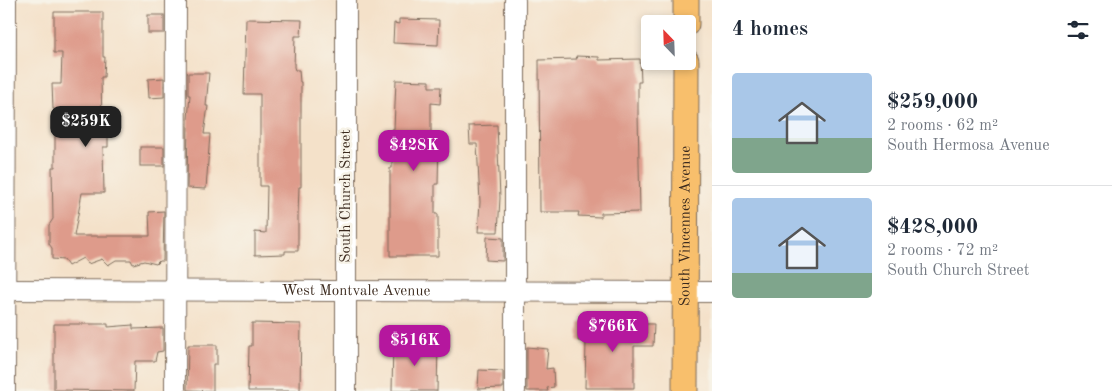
<!DOCTYPE html>
<html lang="en">
<head>
<meta charset="utf-8">
<style>
	body { margin:0; font-family:"Old Standard TT",serif; background:#f2f2f3; color:#1f2937; height:100vh; display:flex; flex-direction:column; font-size:19px; white-space:nowrap }
	* { box-sizing:border-box; margin:0 }
	p { font-size:16px; color:#747a83 }
	.icon { flex:none; width:28px; height:28px; fill:none; stroke:currentColor; stroke-width:2; stroke-linecap:round; stroke-linejoin:round }
	.map { position:relative; flex:1; overflow:hidden }
	.drawer { display:flex; flex-direction:column; background:#fff; width:400px }
	.drawer>* { flex:none }
	.needle { width:32px; rotate:337deg }
	.fabs { position:absolute; left:641px; top:15px; display:grid; gap:10px }
	.fabs a { display:grid; place-items:center; width:55px; height:55px; border-radius:5px; background:#fff; box-shadow:0 2px 8px #0003; font-size:25px }
	.price { position:absolute; translate:-50% -42px; padding:0 11px; border-radius:10px; background:#b5179e; color:#fff; font-size:16px; line-height:32px; filter:drop-shadow(0 1px 2px #0008) }
	.price::after { content:''; position:absolute; left:50%; top:30px; width:15px; height:11px; margin-left:-8px; background:inherit; clip-path:polygon(0 0,100% 0,50% 100%) }
	.price.selected { background:#222; color:#fff }
	ul { padding:0; list-style:none }
	li { display:flex; align-items:center; gap:15px; height:125px; padding:0 20px }
	li+li { border-top:1px solid #e0e1e3 }
	li span { display:grid; place-items:center; flex:none; width:140px; height:100px; border-radius:5px; color:#555 }
	li>.icon { margin-inline-start:auto }
	span .icon { width:60px; height:60px; fill:#fffc; stroke-width:1 }
	li b { font-size:21px }
	h2 { display:flex; justify-content:space-between; align-items:center; height:60px; padding:0 20px; font-size:21px }
	main { display:flex; flex:1; min-height:0 }
	.map>svg:first-child { display:block }
	.building { fill:#de9b8b }
	.lines { fill:none; stroke-linecap:round; stroke-linejoin:round }
	.minor-casing { stroke:#7c6a5a; stroke-width:22 }
	.major-casing { stroke:#7c6a5a; stroke-width:27 }
	.minor { stroke:#fff; stroke-width:20 }
	.major { stroke:#f8bf6c; stroke-width:25 }
	.labels { text-anchor:middle; dominant-baseline:central; stroke-width:5; stroke-linejoin:round; paint-order:stroke }
	.street-label { font-size:15px; fill:#3b2a1e; stroke:#f7f3e8 }
</style>
</head>
<body>
<main>
<div class="map">
<svg width="712" height="391" viewBox="0 0 712 391">
	<rect width="100%" height="100%" fill="#f7f3e8"/>
	<filter id="ink" filterUnits="userSpaceOnUse"><feTurbulence type="fractalNoise" baseFrequency=".02" numOctaves="2"/><feDisplacementMap in="SourceGraphic" scale="10" xChannelSelector="R" yChannelSelector="G"/><feConvolveMatrix kernelMatrix="1 2 1 2 8 2 1 2 1" color-interpolation-filters="sRGB"/></filter>
	<filter id="wash" filterUnits="userSpaceOnUse"><feTurbulence type="fractalNoise" baseFrequency=".0096" numOctaves="4" result="noise"/><feDisplacementMap in="SourceGraphic" scale="20" xChannelSelector="R" yChannelSelector="G"/><feGaussianBlur stdDeviation="1.12" result="paint"/><feColorMatrix in="noise" values="0 0 0 0 0 0 0 0 0 0 0 0 0 0 0 0 0 1.4 0 .05"/><feComposite in="paint" operator="in"/></filter>
	<g filter="url(#wash)">
		<rect width="100%" height="100%" fill="#f4e1c9"/>
		<g id="blocks">
			<!-- building -->
			<g class="building">
				<polygon points="54,12 103,12 103,57 105,57 104,77 101,77 102,123 103,126 108,126 108,147 103,147 104,193 82,193 74,236 150,236 149,212 164,211 163,261 159,261 156,264 144,261 133,264 131,260 116,260 108,265 102,259 88,264 83,258 68,266 64,260 52,259 52,248 49,244 49,225 53,219 52,167 55,167 55,109 53,109 52,84 61,84 62,53 54,53"/>
				<rect x="148" y="15" width="16" height="18"/>
				<polygon points="246,19 302,20 301,36 295,36 294,67 295,70 299,70 300,82 301,82 301,187 299,187 298,215 298,251 285,251 285,254 255,255 255,232 266,233 267,186 260,186 260,94 244,94"/>
				<polygon points="399,19 439,20 438,45 393,43 394,23 399,24"/>
				<polygon points="576,56 599,57 599,60 640,59 641,82 638,82 638,114 640,212 601,213 601,217 578,216 579,212 540,212 539,60 577,59"/>
				<polygon points="188,73 209,73 206,106 208,106 204,134 210,134 206,189 187,188 188,119 190,95 188,95"/>
				<polygon points="164,78 164,97 149,98 148,79"/>
				<polygon points="396,80 429,81 429,87 441,87 440,104 431,103 431,138 439,138 438,184 435,184 435,214 438,214 438,256 390,256 390,168 392,168 392,129 394,129"/>
				<polygon points="497,125 500,198 498,232 478,232 480,202 477,144 470,144 469,126"/>
				<rect x="140" y="147" width="24" height="19"/>
				<polygon points="487,237 503,238 503,261 486,260"/>
				<polygon points="252,323 301,324 300,391 248,391 249,346 252,346"/>
				<polygon points="579,323 654,324 653,346 634,346 634,388 585,388 586,341 578,341"/>
				<polygon points="54,324 108,324 108,327 133,325 133,329 163,328 163,351 157,352 155,361 135,361 134,391 54,390"/>
				<polygon points="393,343 438,344 437,391 392,391"/>
				<polygon points="188,345 217,345 217,364 213,364 213,391 187,390"/>
				<polygon points="527,347 548,349 546,369 553,368 554,387 547,388 548,391 527,391"/>
				<polygon points="479,370 503,371 503,388 478,389"/>
			</g>
		</g>
	</g>
	<g filter="url(#ink)">
		<use href="#blocks" fill-opacity="0" stroke="#7c6a5a" stroke-width="1"/>
		<g class="lines">
			<defs>
				<g id="minor">
					<polyline points="515,0 515,391"/>
					<path id="s1" d="M0,290l712,2"/>
					<polyline points="5,391 6,0"/>
					<polyline points="175,391 176,0"/>
					<polyline points="346,391 346,0"/>
				</g>
				<g id="major">
					<polyline points="686,24 686,0"/>
					<path id="s2" d="M685,391l1,-330"/>
				</g>
			</defs>
			<!-- minor casing -->
			<use href="#minor" class="minor-casing"/>
			<!-- major casing -->
			<use href="#major" class="major-casing"/>
			<!-- minor -->
			<use href="#minor" class="minor"/>
			<!-- major -->
			<use href="#major" class="major"/>
		</g>
	</g>
	<g class="labels">
		<!-- street labels -->
		<g class="street-label">
			<text transform="translate(346 196) rotate(-90)">South Church Street</text>
			<text stroke="none"><textPath href="#s2" startOffset="165">South Vincennes Avenue</textPath></text>
			<text stroke="none"><textPath href="#s1" startOffset="356">West Montvale Avenue</textPath></text>
		</g>
	</g>
</svg>
<div class="fabs">
<a><svg class="needle" viewBox="-14 -14 28 28"><path d="M0-13l5 13h-10z" fill="#e53935"/><path d="M0 13l5-13h-10z" fill="#747a83"/></svg></a>
</div>
<b class="price selected" style="left:86px;top:148px">$259K</b>
<b class="price" style="left:414px;top:172px">$428K</b>
<b class="price" style="left:613px;top:353px">$766K</b>
<b class="price" style="left:415px;top:367px">$516K</b>
</div>
<section class="drawer">
<h2>4 homes<svg class="icon" aria-label="filters" viewBox="0 0 24 24"><path d="M4 7h16M4 17h16"/><circle cx="9" cy="7" r="2"/><circle cx="15" cy="17" r="2"/></svg></h2>
<ul>
<li><span style="background:linear-gradient(#a9c7e8 65%,#7fa58c 0)"><svg class="icon" aria-label="home" viewBox="0 0 24 24"><path d="M3 11l9-7 9 7M6 9v11h12V9"/></svg></span><div><b>$259,000</b><p>2 rooms · 62 m²</p><p>South Hermosa Avenue</p></div></li>
<li><span style="background:linear-gradient(#a9c7e8 75%,#7fa58c 0)"><svg class="icon" aria-label="home" viewBox="0 0 24 24"><path d="M3 11l9-7 9 7M6 9v11h12V9"/></svg></span><div><b>$428,000</b><p>2 rooms · 72 m²</p><p>South Church Street</p></div></li>
</ul>
</section>
</main>
</body>
</html>
